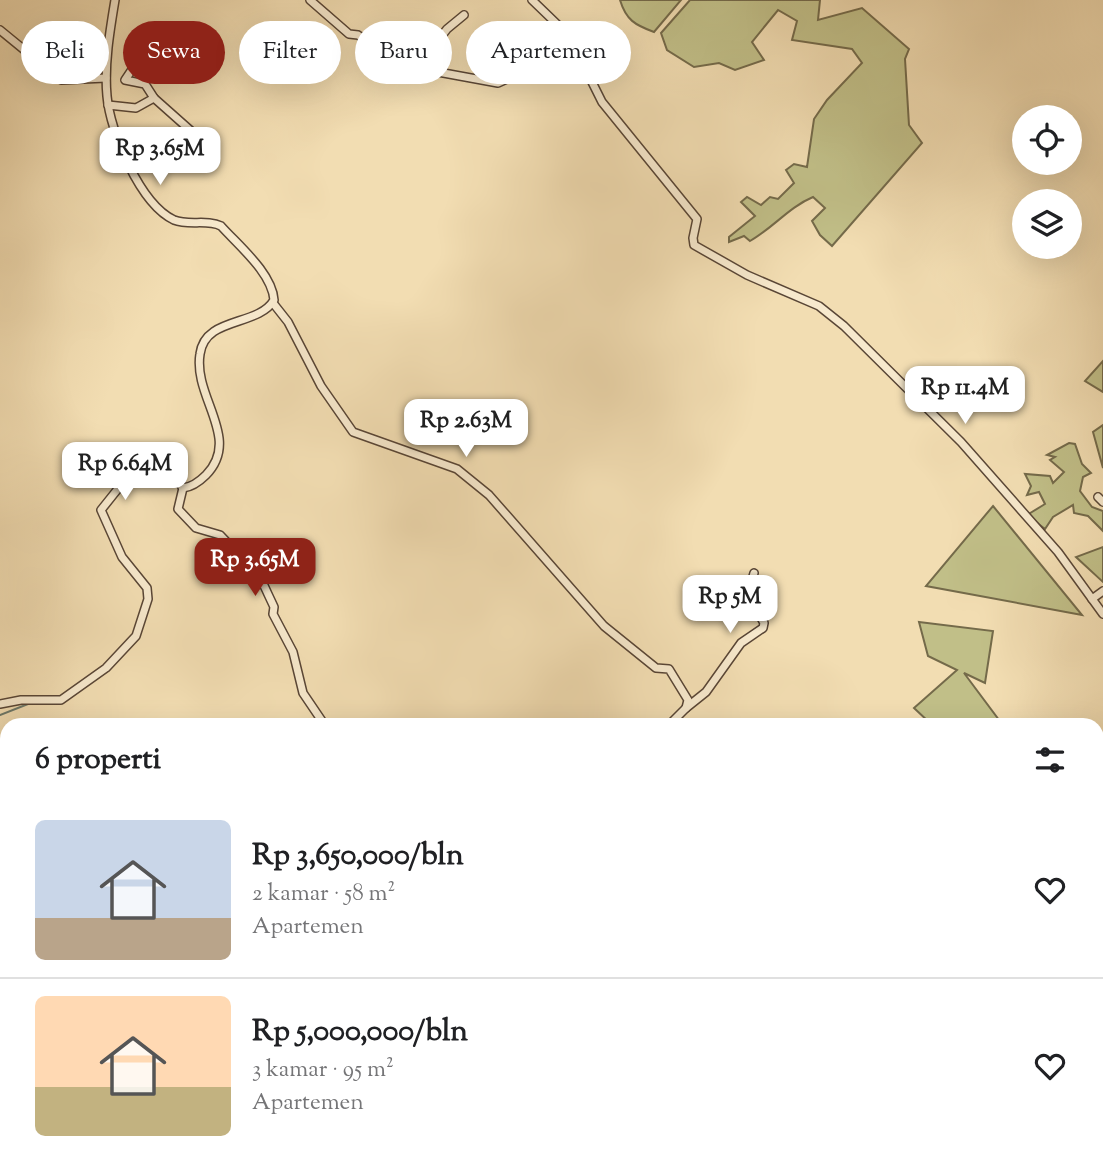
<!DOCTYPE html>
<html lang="id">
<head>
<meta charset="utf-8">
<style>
	body { margin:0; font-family:"Sorts Mill Goudy",serif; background:#f6f6f6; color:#202124; height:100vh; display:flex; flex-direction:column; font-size:26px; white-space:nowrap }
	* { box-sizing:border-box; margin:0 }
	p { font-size:23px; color:#757577 }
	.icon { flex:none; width:38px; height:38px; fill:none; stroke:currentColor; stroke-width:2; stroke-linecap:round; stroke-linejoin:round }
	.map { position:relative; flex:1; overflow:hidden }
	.side { position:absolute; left:0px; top:718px; width:1104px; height:450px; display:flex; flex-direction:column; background:#fff; border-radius:21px 21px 0 0; box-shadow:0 7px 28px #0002 }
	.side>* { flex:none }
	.hud { position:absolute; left:21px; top:21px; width:700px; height:63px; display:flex; gap:14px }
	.controls { position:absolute; left:1012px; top:105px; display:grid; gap:14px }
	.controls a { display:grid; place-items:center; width:70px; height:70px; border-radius:50%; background:#fff; box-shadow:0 7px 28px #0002; font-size:35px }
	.price { position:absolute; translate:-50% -60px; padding:0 16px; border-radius:14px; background:#fff; color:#222; font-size:23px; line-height:46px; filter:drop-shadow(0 2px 4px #0008) }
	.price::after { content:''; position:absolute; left:50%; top:42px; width:21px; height:16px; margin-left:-10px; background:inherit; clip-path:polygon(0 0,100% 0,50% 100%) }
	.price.on { background:#8f2418; color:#fff }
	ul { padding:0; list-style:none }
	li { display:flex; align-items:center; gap:21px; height:175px; padding:0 35px }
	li+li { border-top:2px solid #e0e0e0 }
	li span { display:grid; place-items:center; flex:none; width:196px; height:140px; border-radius:10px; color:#555 }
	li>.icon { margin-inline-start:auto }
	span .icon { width:84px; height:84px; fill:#fffc; stroke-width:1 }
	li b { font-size:30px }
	h2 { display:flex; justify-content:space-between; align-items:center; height:84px; padding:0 35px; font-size:30px }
	.tag { padding:0 24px; border-radius:32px; background:#fff; box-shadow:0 7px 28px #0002; font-size:24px; line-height:63px }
	.tag.on { background:#8f2418; color:#fff }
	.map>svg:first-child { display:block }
	.green { fill:#c1bf88; stroke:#746a4a; stroke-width:2 }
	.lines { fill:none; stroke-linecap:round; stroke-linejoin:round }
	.stream { stroke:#6c796b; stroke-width:2 }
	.minor-casing { stroke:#594636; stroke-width:10 }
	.minor { stroke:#f7e9cd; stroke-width:7 }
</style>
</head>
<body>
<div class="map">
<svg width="1103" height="1166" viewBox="0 0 1103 1166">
	<rect width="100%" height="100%" fill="#f2ddb2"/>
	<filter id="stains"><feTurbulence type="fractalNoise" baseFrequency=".00286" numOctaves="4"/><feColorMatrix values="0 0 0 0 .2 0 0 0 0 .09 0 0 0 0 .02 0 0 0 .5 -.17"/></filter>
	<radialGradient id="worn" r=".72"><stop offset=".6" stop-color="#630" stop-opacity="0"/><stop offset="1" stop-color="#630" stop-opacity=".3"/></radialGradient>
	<!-- green -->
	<g class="green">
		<path d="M620,0h61l-27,32c-19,-7 -28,-12 -34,-32z"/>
		<path d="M690,0h130l-2,20 44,-12 47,41 -4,10 4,66 13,18 -90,103 -12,-11 -8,-14 13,-13 -12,-11c-24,10 -40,31 -63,44l-6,-5 -15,6v-5l26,-21 -14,-14 6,-5 14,8 9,-8 8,2 16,-16 -8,-13 8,-6 13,3 7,-48 13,-19 35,-37 -10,-14 -60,-9 5,-19 -19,-11 -26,32 12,18 -29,10 -16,-7 -25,4 -27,-17 -6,-17z"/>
		<polygon points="1103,361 1103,392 1085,381"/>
		<polygon points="1103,425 1103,468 1093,432"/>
		<polygon points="1069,443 1075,444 1082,464 1091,473 1083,477 1080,491 1092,507 1103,511 1103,531 1088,516 1074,513 1073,505 1053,517 1045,529 1027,515 1045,504 1039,492 1027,495 1031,486 1025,474 1050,476 1053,483 1064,472 1050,460 1055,457 1047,455"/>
		<polygon points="993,506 1082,615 926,586"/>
		<polygon points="1103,547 1103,582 1076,557"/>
		<polygon points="919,622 993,631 985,683 964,673 1002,724 931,724 914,708 957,670 928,656"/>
		<polygon points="1103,738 1103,890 1097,885 1097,741"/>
	</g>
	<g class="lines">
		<!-- stream -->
		<polyline class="stream" points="0,715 28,704"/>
		<defs>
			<g id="minor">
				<polyline points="310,0 349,34 358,35 400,65 498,83 527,70 581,60 602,102 697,219 693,238 694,245 747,275 819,306 844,326 961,442 1058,552 1103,614"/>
				<polyline points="532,0 559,26 580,59"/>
				<polyline points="0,30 61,80 106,78"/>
				<polyline points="147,47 125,80 145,84 154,98"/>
				<polyline points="403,66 419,50 430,51 447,29 464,15"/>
				<polyline points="108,105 136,108 154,98 199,138"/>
				<polyline points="273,303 288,322 321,386 353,432 457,469 489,495 604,626 656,668 669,669 688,700 686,708 670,724"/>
				<polyline points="183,488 178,509 196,528 220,535 260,577 274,607 273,614 293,652 303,693 324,724"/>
				<polyline points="1098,497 1103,502"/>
				<polyline points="1092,599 1103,591"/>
				<path d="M0,704l21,-4h40l45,-32 30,-32 12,-37 -1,-11 -25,-31 -21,-47 20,-25 30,-21 15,2 17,22c9,-1 16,-6 23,-13 36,-37 -13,-77 -6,-121 5,-38 58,-27 74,-54 -2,-27 -35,-54 -53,-74 -14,-7 -32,0 -47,-6 -34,-16 -64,-88 -67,-124 -3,-31 3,-66 8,-96"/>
				<polyline points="686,708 706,692 741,643 763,628 764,623 748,594 754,573"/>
				<polyline points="0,1085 7,1091"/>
				<polyline points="0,1128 7,1130"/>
				<polyline points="38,1160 39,1166"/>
				<polyline points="335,1160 340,1166"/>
				<polyline points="938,1160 942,1166"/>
			</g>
		</defs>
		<!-- minor casing -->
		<use href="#minor" class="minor-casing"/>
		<!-- minor -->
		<use href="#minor" class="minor"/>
	</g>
	<rect width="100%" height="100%" filter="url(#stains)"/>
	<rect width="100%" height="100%" fill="url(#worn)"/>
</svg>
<div class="controls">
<a><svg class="icon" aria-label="locate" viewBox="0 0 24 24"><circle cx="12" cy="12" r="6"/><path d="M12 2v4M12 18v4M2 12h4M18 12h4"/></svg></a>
<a><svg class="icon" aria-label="layers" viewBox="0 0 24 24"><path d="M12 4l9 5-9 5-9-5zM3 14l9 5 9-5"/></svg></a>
</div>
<b class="price" style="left:160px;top:187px">Rp 3.65M</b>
<b class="price" style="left:965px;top:426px">Rp 11.4M</b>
<b class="price" style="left:466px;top:459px">Rp 2.63M</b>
<b class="price" style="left:125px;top:502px">Rp 6.64M</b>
<b class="price on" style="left:255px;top:598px">Rp 3.65M</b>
<b class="price" style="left:730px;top:635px">Rp 5M</b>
<div class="hud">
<a class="tag">Beli</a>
<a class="tag on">Sewa</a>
<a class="tag">Filter</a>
<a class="tag">Baru</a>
<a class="tag">Apartemen</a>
</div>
<section class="side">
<h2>6 properti<svg class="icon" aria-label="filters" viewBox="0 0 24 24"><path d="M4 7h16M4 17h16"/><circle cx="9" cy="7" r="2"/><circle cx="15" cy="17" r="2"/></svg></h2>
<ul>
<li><span style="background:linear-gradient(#c9d6e8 70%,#b9a48a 0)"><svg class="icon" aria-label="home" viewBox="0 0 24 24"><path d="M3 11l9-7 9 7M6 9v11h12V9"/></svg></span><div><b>Rp 3,650,000/bln</b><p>2 kamar · 58 m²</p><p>Apartemen</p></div><svg class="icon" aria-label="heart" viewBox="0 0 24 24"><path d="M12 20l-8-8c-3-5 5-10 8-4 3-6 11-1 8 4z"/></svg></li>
<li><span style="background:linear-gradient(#ffd9b3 65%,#c2b280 0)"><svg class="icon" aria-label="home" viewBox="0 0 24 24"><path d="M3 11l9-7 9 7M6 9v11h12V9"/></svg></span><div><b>Rp 5,000,000/bln</b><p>3 kamar · 95 m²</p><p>Apartemen</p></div><svg class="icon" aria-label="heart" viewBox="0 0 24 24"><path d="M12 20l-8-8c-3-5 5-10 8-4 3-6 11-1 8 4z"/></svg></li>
</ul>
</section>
</div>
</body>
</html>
